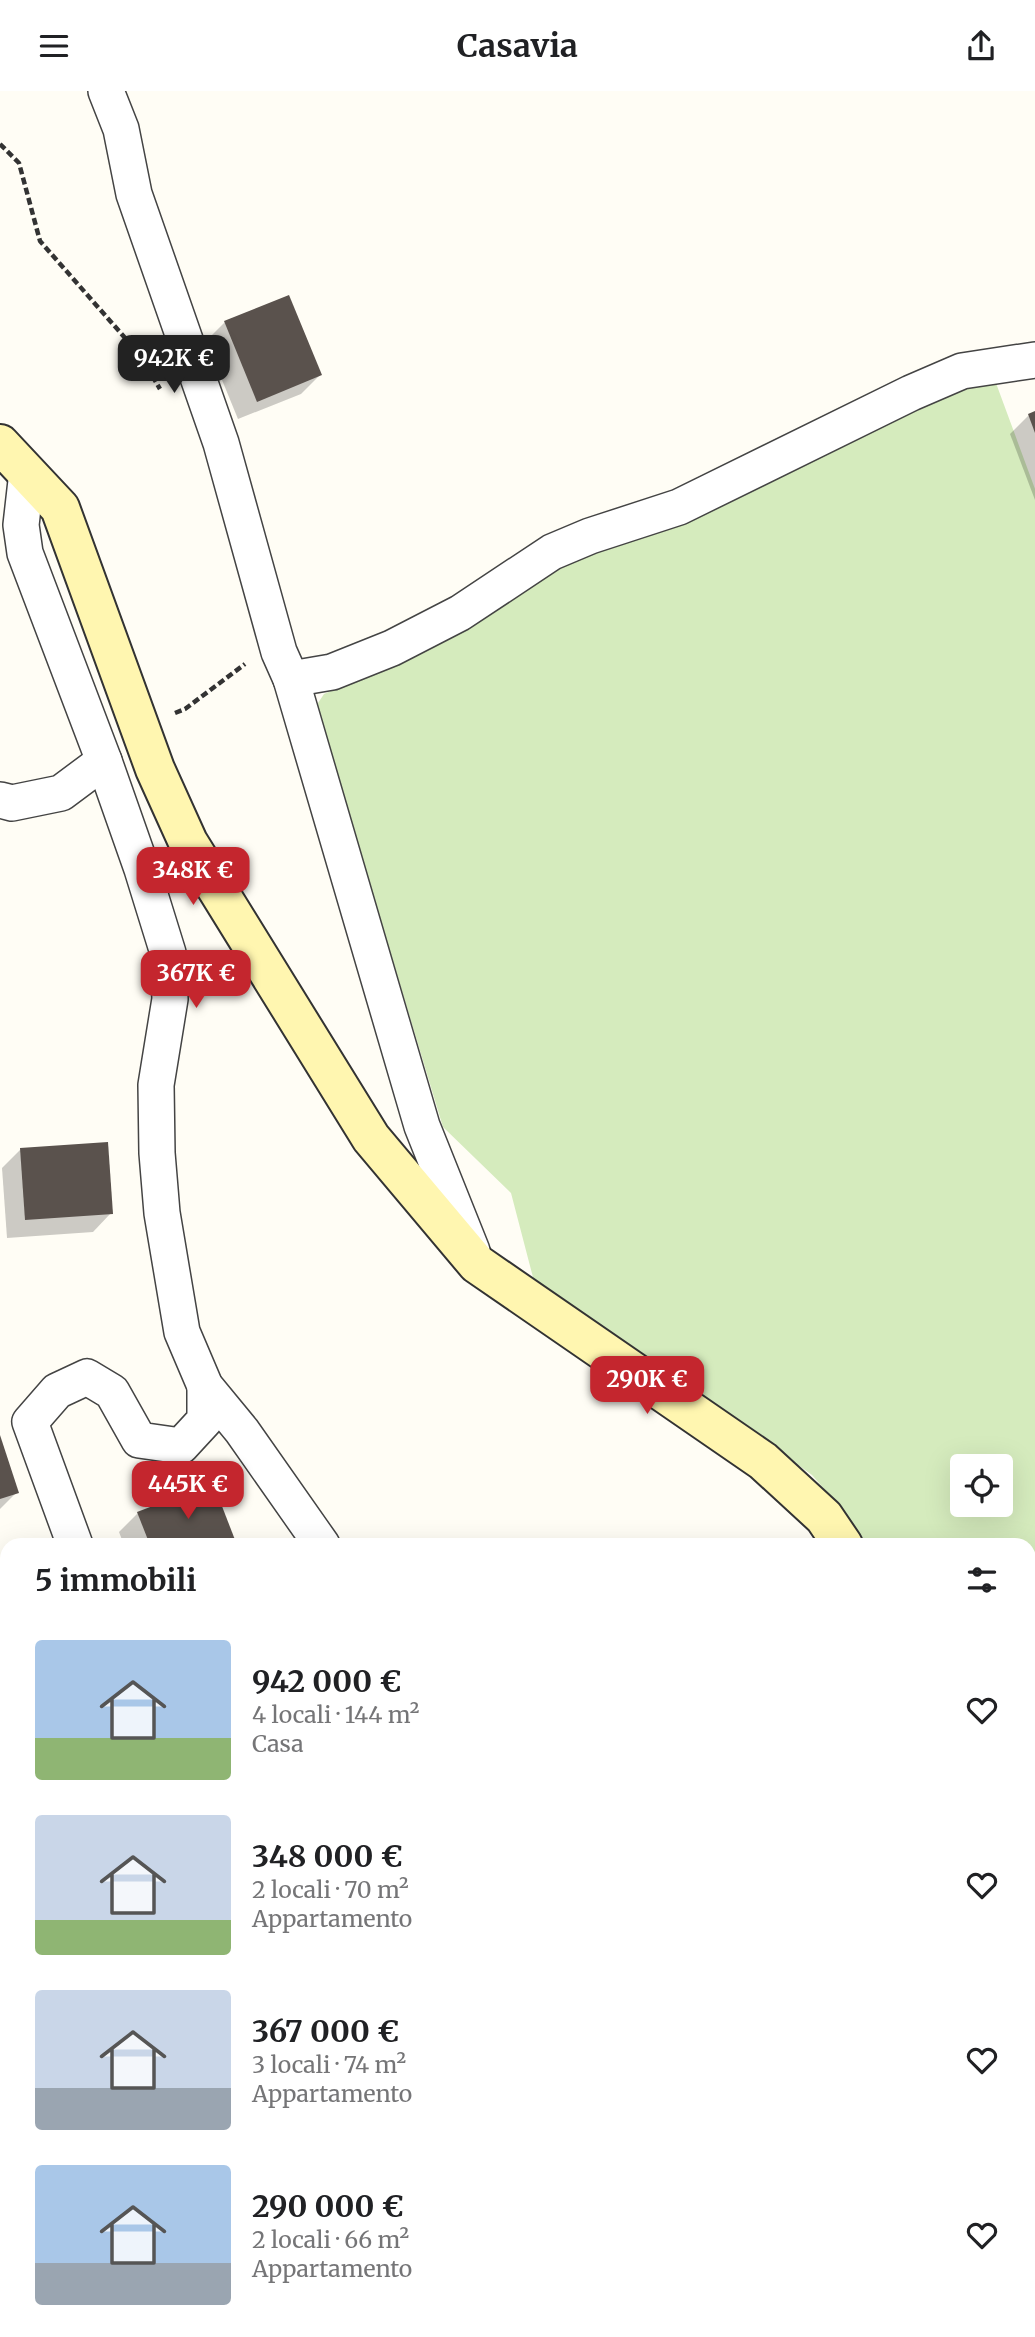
<!DOCTYPE html>
<html lang="it">
<head>
<meta charset="utf-8">
<style>
	body { margin:0; font-family:Merriweather,serif; background:#f6f6f6; color:#202124; height:100vh; display:flex; flex-direction:column; font-size:26px; white-space:nowrap }
	* { box-sizing:border-box; margin:0 }
	p { font-size:23px; color:#757577 }
	.icon { flex:none; width:38px; height:38px; fill:none; stroke:currentColor; stroke-width:2; stroke-linecap:round; stroke-linejoin:round }
	.map { position:relative; flex:1; overflow:hidden }
	.sheet { position:absolute; left:0px; top:1447px; width:1036px; height:800px; display:flex; flex-direction:column; background:#fff; border-radius:21px 21px 0 0; box-shadow:0 7px 28px #0002 }
	.sheet>* { flex:none }
	.buttons { position:absolute; left:950px; top:1363px; display:grid; gap:14px }
	.buttons a { display:grid; place-items:center; width:63px; height:63px; border-radius:7px; background:#fff; box-shadow:0 7px 28px #0002; font-size:35px }
	.price { position:absolute; translate:-50% -60px; padding:0 16px; border-radius:14px; background:#c4262e; color:#fff; font-size:23px; line-height:46px; filter:drop-shadow(0 2px 4px #0008) }
	.price::after { content:''; position:absolute; left:50%; top:42px; width:21px; height:16px; margin-left:-10px; background:inherit; clip-path:polygon(0 0,100% 0,50% 100%) }
	.price.current { background:#222; color:#fff }
	ul { padding:0; list-style:none }
	li { display:flex; align-items:center; gap:21px; height:175px; padding:0 35px }
	li span { display:grid; place-items:center; flex:none; width:196px; height:140px; border-radius:7px; color:#555 }
	li>.icon { margin-inline-start:auto }
	span .icon { width:84px; height:84px; fill:#fffc; stroke-width:1 }
	li b { font-size:30px }
	h2 { display:flex; justify-content:space-between; align-items:center; height:84px; padding:0 35px; font-size:30px }
	header { display:flex; justify-content:space-between; align-items:center; height:91px; padding:0 35px; background:#fff; font-size:32px; font-weight:700 }
	.map>svg:first-child { display:block }
	.grass { fill:#d5ebbd; fill-rule:evenodd }
	.shadow { fill:#0003 }
	.building { fill:#5a524d }
	.lines { fill:none; stroke-linecap:round; stroke-linejoin:round }
	.street-casing { stroke:#444; stroke-width:38 }
	.secondary-casing { stroke:#333; stroke-width:42 }
	.path { stroke:#333; stroke-width:4.5; stroke-dasharray:7 3.5; stroke-linecap:butt }
	.street { stroke:#fff; stroke-width:35 }
	.secondary { stroke:#fff6b0; stroke-width:38 }
</style>
</head>
<body>
<header><svg class="icon" aria-label="menu" viewBox="0 0 24 24"><path d="M4 6h16M4 12h16M4 18h16"/></svg>Casavia<svg class="icon" aria-label="share" viewBox="0 0 24 24"><path d="M12 15V3M7 8l5-5 5 5M5 13v7h14v-7"/></svg></header>
<div class="map">
<svg width="1035" height="2246" viewBox="0 0 1035 2246">
	<rect width="100%" height="100%" fill="#fffdf5"/>
	<!-- grass -->
	<path class="grass" d="M993,284l42,114v1296l-6,-6v-234h-164l-26,-39 -27,-31 -146,-105 -131,-85 -24,-92 -68,-66 -127,-421 8,-12 98,-42 134,-94zM962,1376h39v38h-39z"/>
	<!-- shadow -->
	<g class="shadow">
		<polygon points="225,231 320,284 301,303 238,328 206,250"/>
		<polygon points="1035,322 1035,409 1010,343 1029,324"/>
		<polygon points="20,1059 111,1122 93,1141 7,1147 2,1077"/>
		<polygon points="0,1347 17,1401 0,1418"/>
		<polygon points="212,1394 235,1454 124,1454 119,1441 138,1422"/>
		<polygon points="0,1519 7,1520 7,1583 0,1582"/>
		<polygon points="0,1625 7,1626 7,1699 0,1698"/>
		<polygon points="1035,1979 1035,2098 1029,2091 1029,1984"/>
		<polygon points="403,2240 504,2240 498,2246 408,2246"/>
	</g>
	<!-- building -->
	<g class="building">
		<polygon points="289,204 322,284 257,311 224,230"/>
		<polygon points="1035,320 1035,342 1028,323"/>
		<polygon points="108,1051 113,1123 25,1129 20,1057"/>
		<polygon points="0,1344 19,1402 0,1408"/>
		<polygon points="213,1392 237,1454 150,1454 137,1421"/>
		<polygon points="0,1517 7,1518 7,1563 0,1562"/>
		<rect x="0" y="1624" width="7" height="55"/>
		<polygon points="1035,1976 1035,2005 1029,1998 1029,1981"/>
		<polygon points="438,2240 504,2240 497,2246 443,2246"/>
	</g>
	<g class="lines">
		<defs>
			<g id="street">
				<polyline points="106,0 121,38 134,103 221,352 279,561 291,588 422,1035 472,1160"/>
				<polyline points="27,381 21,434 25,462 104,670 142,778 168,862 170,908 156,994 157,1062 162,1122 182,1241 205,1295 242,1340 322,1454"/>
				<polyline points="291,588 332,581 392,557 460,522 552,461 590,445 679,416 911,302 962,280 1035,269"/>
				<polyline points="0,709 12,712 61,702 104,670"/>
				<polyline points="75,1454 30,1331 57,1300 87,1286 112,1301 139,1349 181,1355 205,1329 205,1295"/>
				<polyline points="1029,1831 1035,1836"/>
				<polyline points="560,2246 561,2240"/>
			</g>
			<g id="secondary">
				<polyline points="0,353 60,417 155,678 188,751 371,1047 477,1173 763,1370 824,1426 843,1454"/>
				<polyline points="1029,1720 1035,1724"/>
			</g>
		</defs>
		<!-- street casing -->
		<use href="#street" class="street-casing"/>
		<!-- secondary casing -->
		<use href="#secondary" class="secondary-casing"/>
		<!-- path -->
		<g class="path">
			<polyline points="0,53 19,72 40,150 140,264 160,298"/>
			<polyline points="175,622 185,618 245,573"/>
		</g>
		<!-- street -->
		<use href="#street" class="street"/>
		<!-- secondary -->
		<use href="#secondary" class="secondary"/>
	</g>
</svg>
<div class="buttons">
<a><svg class="icon" aria-label="locate" viewBox="0 0 24 24"><circle cx="12" cy="12" r="6"/><path d="M12 2v4M12 18v4M2 12h4M18 12h4"/></svg></a>
</div>
<b class="price current" style="left:174px;top:304px">942K €</b>
<b class="price" style="left:193px;top:816px">348K €</b>
<b class="price" style="left:196px;top:919px">367K €</b>
<b class="price" style="left:647px;top:1325px">290K €</b>
<b class="price" style="left:188px;top:1430px">445K €</b>
<section class="sheet">
<h2>5 immobili<svg class="icon" aria-label="filters" viewBox="0 0 24 24"><path d="M4 7h16M4 17h16"/><circle cx="9" cy="7" r="2"/><circle cx="15" cy="17" r="2"/></svg></h2>
<ul>
<li><span style="background:linear-gradient(#a9c7e8 70%,#8fb573 0)"><svg class="icon" aria-label="home" viewBox="0 0 24 24"><path d="M3 11l9-7 9 7M6 9v11h12V9"/></svg></span><div><b>942 000 €</b><p>4 locali · 144 m²</p><p>Casa</p></div><svg class="icon" aria-label="heart" viewBox="0 0 24 24"><path d="M12 20l-8-8c-3-5 5-10 8-4 3-6 11-1 8 4z"/></svg></li>
<li><span style="background:linear-gradient(#c9d6e8 75%,#8fb573 0)"><svg class="icon" aria-label="home" viewBox="0 0 24 24"><path d="M3 11l9-7 9 7M6 9v11h12V9"/></svg></span><div><b>348 000 €</b><p>2 locali · 70 m²</p><p>Appartamento</p></div><svg class="icon" aria-label="heart" viewBox="0 0 24 24"><path d="M12 20l-8-8c-3-5 5-10 8-4 3-6 11-1 8 4z"/></svg></li>
<li><span style="background:linear-gradient(#c9d6e8 70%,#9aa5b1 0)"><svg class="icon" aria-label="home" viewBox="0 0 24 24"><path d="M3 11l9-7 9 7M6 9v11h12V9"/></svg></span><div><b>367 000 €</b><p>3 locali · 74 m²</p><p>Appartamento</p></div><svg class="icon" aria-label="heart" viewBox="0 0 24 24"><path d="M12 20l-8-8c-3-5 5-10 8-4 3-6 11-1 8 4z"/></svg></li>
<li><span style="background:linear-gradient(#a9c7e8 70%,#9aa5b1 0)"><svg class="icon" aria-label="home" viewBox="0 0 24 24"><path d="M3 11l9-7 9 7M6 9v11h12V9"/></svg></span><div><b>290 000 €</b><p>2 locali · 66 m²</p><p>Appartamento</p></div><svg class="icon" aria-label="heart" viewBox="0 0 24 24"><path d="M12 20l-8-8c-3-5 5-10 8-4 3-6 11-1 8 4z"/></svg></li>
</ul>
</section>
</div>
</body>
</html>
